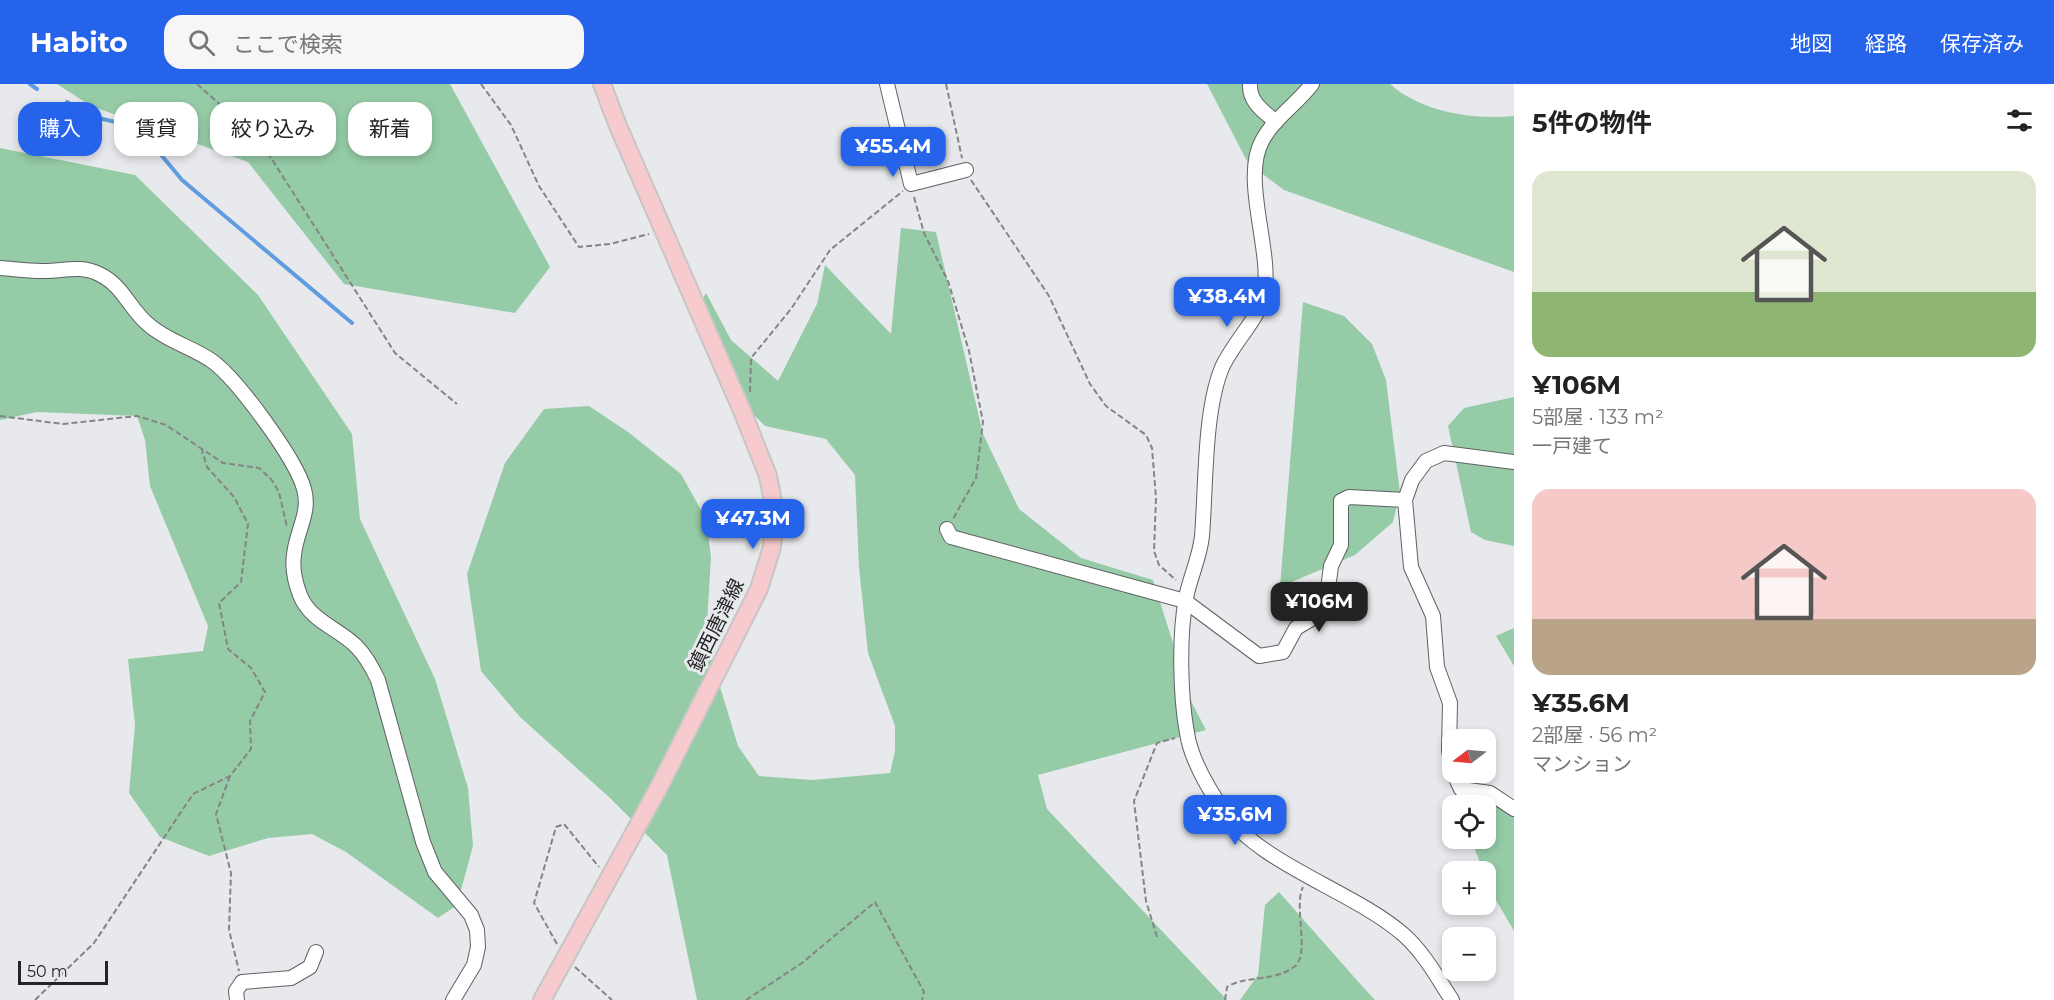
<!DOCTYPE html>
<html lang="ja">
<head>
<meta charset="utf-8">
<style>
	body { margin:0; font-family:Montserrat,"Noto Sans JP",sans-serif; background:#f6f6f6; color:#222; height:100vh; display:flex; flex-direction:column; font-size:22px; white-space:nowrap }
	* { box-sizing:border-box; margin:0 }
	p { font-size:20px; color:#767676 }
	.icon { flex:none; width:33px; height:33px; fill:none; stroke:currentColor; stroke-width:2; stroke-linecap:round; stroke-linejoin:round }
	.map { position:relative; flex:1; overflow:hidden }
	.side { display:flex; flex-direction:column; background:#fff; width:540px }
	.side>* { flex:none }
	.banner { position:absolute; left:18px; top:18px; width:570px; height:54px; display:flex; gap:12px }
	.needle { width:39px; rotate:254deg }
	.tools { position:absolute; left:1442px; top:645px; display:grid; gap:12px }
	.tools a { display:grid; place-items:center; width:54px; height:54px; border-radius:12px; background:#fff; box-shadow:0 3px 9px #0003; font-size:30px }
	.scale { position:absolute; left:18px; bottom:15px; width:90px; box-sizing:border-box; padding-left:6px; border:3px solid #232425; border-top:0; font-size:16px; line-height:21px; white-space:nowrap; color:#232425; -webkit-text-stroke:4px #e8e9ec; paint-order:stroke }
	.price { position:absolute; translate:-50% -51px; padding:0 14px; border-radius:12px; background:#2563eb; color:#fff; font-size:20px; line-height:39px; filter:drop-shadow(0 2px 3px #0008) }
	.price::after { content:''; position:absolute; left:50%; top:36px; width:18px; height:14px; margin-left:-9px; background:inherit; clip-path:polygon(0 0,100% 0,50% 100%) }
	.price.active { background:#222; color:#fff }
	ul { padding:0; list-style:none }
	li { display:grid; align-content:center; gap:12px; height:318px; padding:0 18px }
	li span { display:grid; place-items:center; height:186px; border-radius:18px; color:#555 }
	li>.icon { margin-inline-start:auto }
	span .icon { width:108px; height:108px; fill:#fffc; stroke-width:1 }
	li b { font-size:26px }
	h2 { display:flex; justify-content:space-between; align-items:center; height:72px; padding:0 18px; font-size:26px }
	.pill { padding:0 21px; border-radius:18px; background:#fff; box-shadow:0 3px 9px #0003; font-size:21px; line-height:54px }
	.pill.active { background:#2563eb; color:#fff }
	header { display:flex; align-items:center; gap:36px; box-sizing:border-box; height:84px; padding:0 30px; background:#2563eb; color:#fff }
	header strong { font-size:28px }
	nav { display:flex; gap:33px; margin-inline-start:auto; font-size:21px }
	.search { width:420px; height:54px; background:#f6f6f6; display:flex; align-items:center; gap:15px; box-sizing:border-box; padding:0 21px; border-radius:18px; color:#767676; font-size:22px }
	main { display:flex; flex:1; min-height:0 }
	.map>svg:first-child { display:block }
	.green { fill:#95cba7 }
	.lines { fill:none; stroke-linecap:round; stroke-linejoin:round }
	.stream { stroke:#5f9ce0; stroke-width:4 }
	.minor-casing { stroke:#5f6163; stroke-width:16 }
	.major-casing { stroke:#c6c6c6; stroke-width:20 }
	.path { stroke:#848587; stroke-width:2; stroke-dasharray:6 3; stroke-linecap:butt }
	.minor { stroke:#fff; stroke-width:14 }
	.major { stroke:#f7cbcd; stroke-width:16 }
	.labels { text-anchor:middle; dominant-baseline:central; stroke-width:6; stroke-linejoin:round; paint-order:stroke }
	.street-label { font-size:20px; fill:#232425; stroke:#e8e9ec }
</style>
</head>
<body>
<header>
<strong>Habito</strong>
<div class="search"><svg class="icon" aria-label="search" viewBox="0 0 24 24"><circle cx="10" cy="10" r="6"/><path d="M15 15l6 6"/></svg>ここで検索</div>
<nav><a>地図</a><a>経路</a><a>保存済み</a></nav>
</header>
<main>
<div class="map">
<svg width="1514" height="916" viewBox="0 0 1514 916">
	<rect width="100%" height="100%" fill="#e8e9ec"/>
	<!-- green -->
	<g class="green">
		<polygon points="57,0 450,0 550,183 515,229 344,200 248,78 91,22"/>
		<path d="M1207,0h183c31,28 83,36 124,32v156l-230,-82 -36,-27z"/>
		<polygon points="0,64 135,91 258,211 352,350 360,435 435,595 468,704 473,762 457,821 438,834 346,768 312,750 268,754 209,772 160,753 129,709 135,641 128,575 203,567 208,542 150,402 145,356 137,332 37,328 0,336"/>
		<polygon points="901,144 936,148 983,350 1019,425 1081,474 1153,496 1192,619 1206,646 1038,691 1047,725 1227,916 697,916 667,771 610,714 520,633 481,587 467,490 505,379 544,325 589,322 628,348 681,390 706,435 711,473 707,541 714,583 738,662 759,692 812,696 890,689 895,667 895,642 868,569 859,483 855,391 826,355 765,342 748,325 702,216 706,209 731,256 778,297 817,220 825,181 891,250"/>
		<polygon points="1303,218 1344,232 1372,260 1386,296 1400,409 1393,438 1355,471 1280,503"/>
		<polygon points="1514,313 1514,462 1485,456 1471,448 1448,342 1464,324"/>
		<polygon points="1514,544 1514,582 1496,552"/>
		<path d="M1510,715l4,2v130l-25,-43 -4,-16 -2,-1 -12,-32 14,-1c0,-26 1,-28 25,-39z"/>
		<polygon points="1279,808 1362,902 1375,916 1240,916 1258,891 1265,821"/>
	</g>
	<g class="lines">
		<!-- stream -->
		<g class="stream">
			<polyline points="30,0 37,5"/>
			<polyline points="67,18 98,34 138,43 182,96 352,239"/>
		</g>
		<defs>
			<g id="minor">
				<polyline points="887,0 911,100 966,86"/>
				<path d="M1250,0c-1,18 13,27 26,38"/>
				<path d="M1312,0c-15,20 -38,34 -50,57 -21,39 11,111 2,154 -5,24 -34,51 -43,75 -17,44 -15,117 -19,166 -2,21 -12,41 -16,62 -7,37 -6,97 1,135 4,27 21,55 36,77 35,54 131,81 181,125 20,18 33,42 48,65"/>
				<path d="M0,184c14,1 27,3 41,3 20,1 38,-7 58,3 25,12 30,35 50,51 18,16 43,22 63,36 25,18 84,98 92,128 7,24 -8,42 -10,66 -2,13 1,27 6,40 10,26 38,33 56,51 10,10 16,21 22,34l45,162 12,30 36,43 6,15 1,17 -4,18 -21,35"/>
				<polyline points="947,445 951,453 1185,517 1259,572 1283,568 1296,544 1320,530 1326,520 1331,482 1341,461 1341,417 1349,413 1405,416"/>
				<polyline points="1452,686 1449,666 1450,619 1437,583 1433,532 1411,483 1405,416 1412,396 1426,377 1444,369 1514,378"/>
				<polyline points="1453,688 1461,705 1490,709 1514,725"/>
				<polyline points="237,916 236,907 242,898 291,894 310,883 316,868"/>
			</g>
			<polyline id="major" points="542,916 658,705 759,505 772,463 775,428 768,392 743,329 618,42 602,0"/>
		</defs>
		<!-- minor casing -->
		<use href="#minor" class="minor-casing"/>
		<!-- major casing -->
		<use href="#major" class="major-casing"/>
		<!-- path -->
		<g class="path">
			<polyline points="197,0 259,55 395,269 457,320"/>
			<polyline points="481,0 511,41 539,102 579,163 610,160 649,150"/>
			<polyline points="946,0 962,74"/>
			<polyline points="971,96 1049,212 1090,300 1106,322 1146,351 1152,364 1156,414 1154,467 1159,481 1176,496"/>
			<polyline points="914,113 924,149 948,197 969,267 983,338 976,394 953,435"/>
			<polyline points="750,308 751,274 791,225 830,166 903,107"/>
			<polyline points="0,332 63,340 137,332 166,341 223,379 259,384 271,395 279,408 287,443"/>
			<polyline points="230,692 216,730 231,789 229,846 239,887"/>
			<polyline points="1157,853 1146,817 1134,717 1157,659 1175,654"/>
			<polyline points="557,860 534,819 556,743 564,740 599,783"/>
			<polyline points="575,883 612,916"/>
			<polyline points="35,916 94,859 193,710 230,692 251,665 250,637 265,608 251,584 228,565 219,519 241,498 248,440 234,413 207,383 202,366"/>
			<polyline points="746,916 802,879 875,818 924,908 922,916"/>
			<path d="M1225,916l2,-13c19,-12 47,-5 67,-20 17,-12 -1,-60 9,-80"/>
		</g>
		<!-- minor -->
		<use href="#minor" class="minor"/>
		<!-- major -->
		<use href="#major" class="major"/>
	</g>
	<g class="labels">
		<!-- street labels -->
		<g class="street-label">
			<text transform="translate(716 541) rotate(-64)">鎮西唐津線</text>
		</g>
	</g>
</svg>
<div class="tools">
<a><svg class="needle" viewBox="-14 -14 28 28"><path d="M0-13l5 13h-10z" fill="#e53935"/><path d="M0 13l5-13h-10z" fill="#767676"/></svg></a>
<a><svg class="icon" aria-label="locate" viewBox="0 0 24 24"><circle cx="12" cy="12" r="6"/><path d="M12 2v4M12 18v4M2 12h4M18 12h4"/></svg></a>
<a>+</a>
<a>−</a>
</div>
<div class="scale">50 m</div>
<b class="price" style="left:893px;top:94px">¥55.4M</b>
<b class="price" style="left:1227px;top:244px">¥38.4M</b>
<b class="price" style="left:753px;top:466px">¥47.3M</b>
<b class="price active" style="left:1319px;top:549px">¥106M</b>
<b class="price" style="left:1235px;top:762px">¥35.6M</b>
<div class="banner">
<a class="pill active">購入</a>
<a class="pill">賃貸</a>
<a class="pill">絞り込み</a>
<a class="pill">新着</a>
</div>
</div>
<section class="side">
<h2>5件の物件<svg class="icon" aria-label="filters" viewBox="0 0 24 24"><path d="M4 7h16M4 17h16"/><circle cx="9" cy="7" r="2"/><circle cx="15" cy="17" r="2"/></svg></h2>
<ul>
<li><span style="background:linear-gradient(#dfe7d0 65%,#8fb573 0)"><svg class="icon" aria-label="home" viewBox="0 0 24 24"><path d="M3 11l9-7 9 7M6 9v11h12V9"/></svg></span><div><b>¥106M</b><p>5部屋 · 133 m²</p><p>一戸建て</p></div></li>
<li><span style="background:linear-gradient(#f6c9c9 70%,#b9a48a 0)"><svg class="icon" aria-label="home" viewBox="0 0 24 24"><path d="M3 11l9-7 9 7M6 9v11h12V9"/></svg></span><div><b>¥35.6M</b><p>2部屋 · 56 m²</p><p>マンション</p></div></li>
</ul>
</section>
</main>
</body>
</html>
